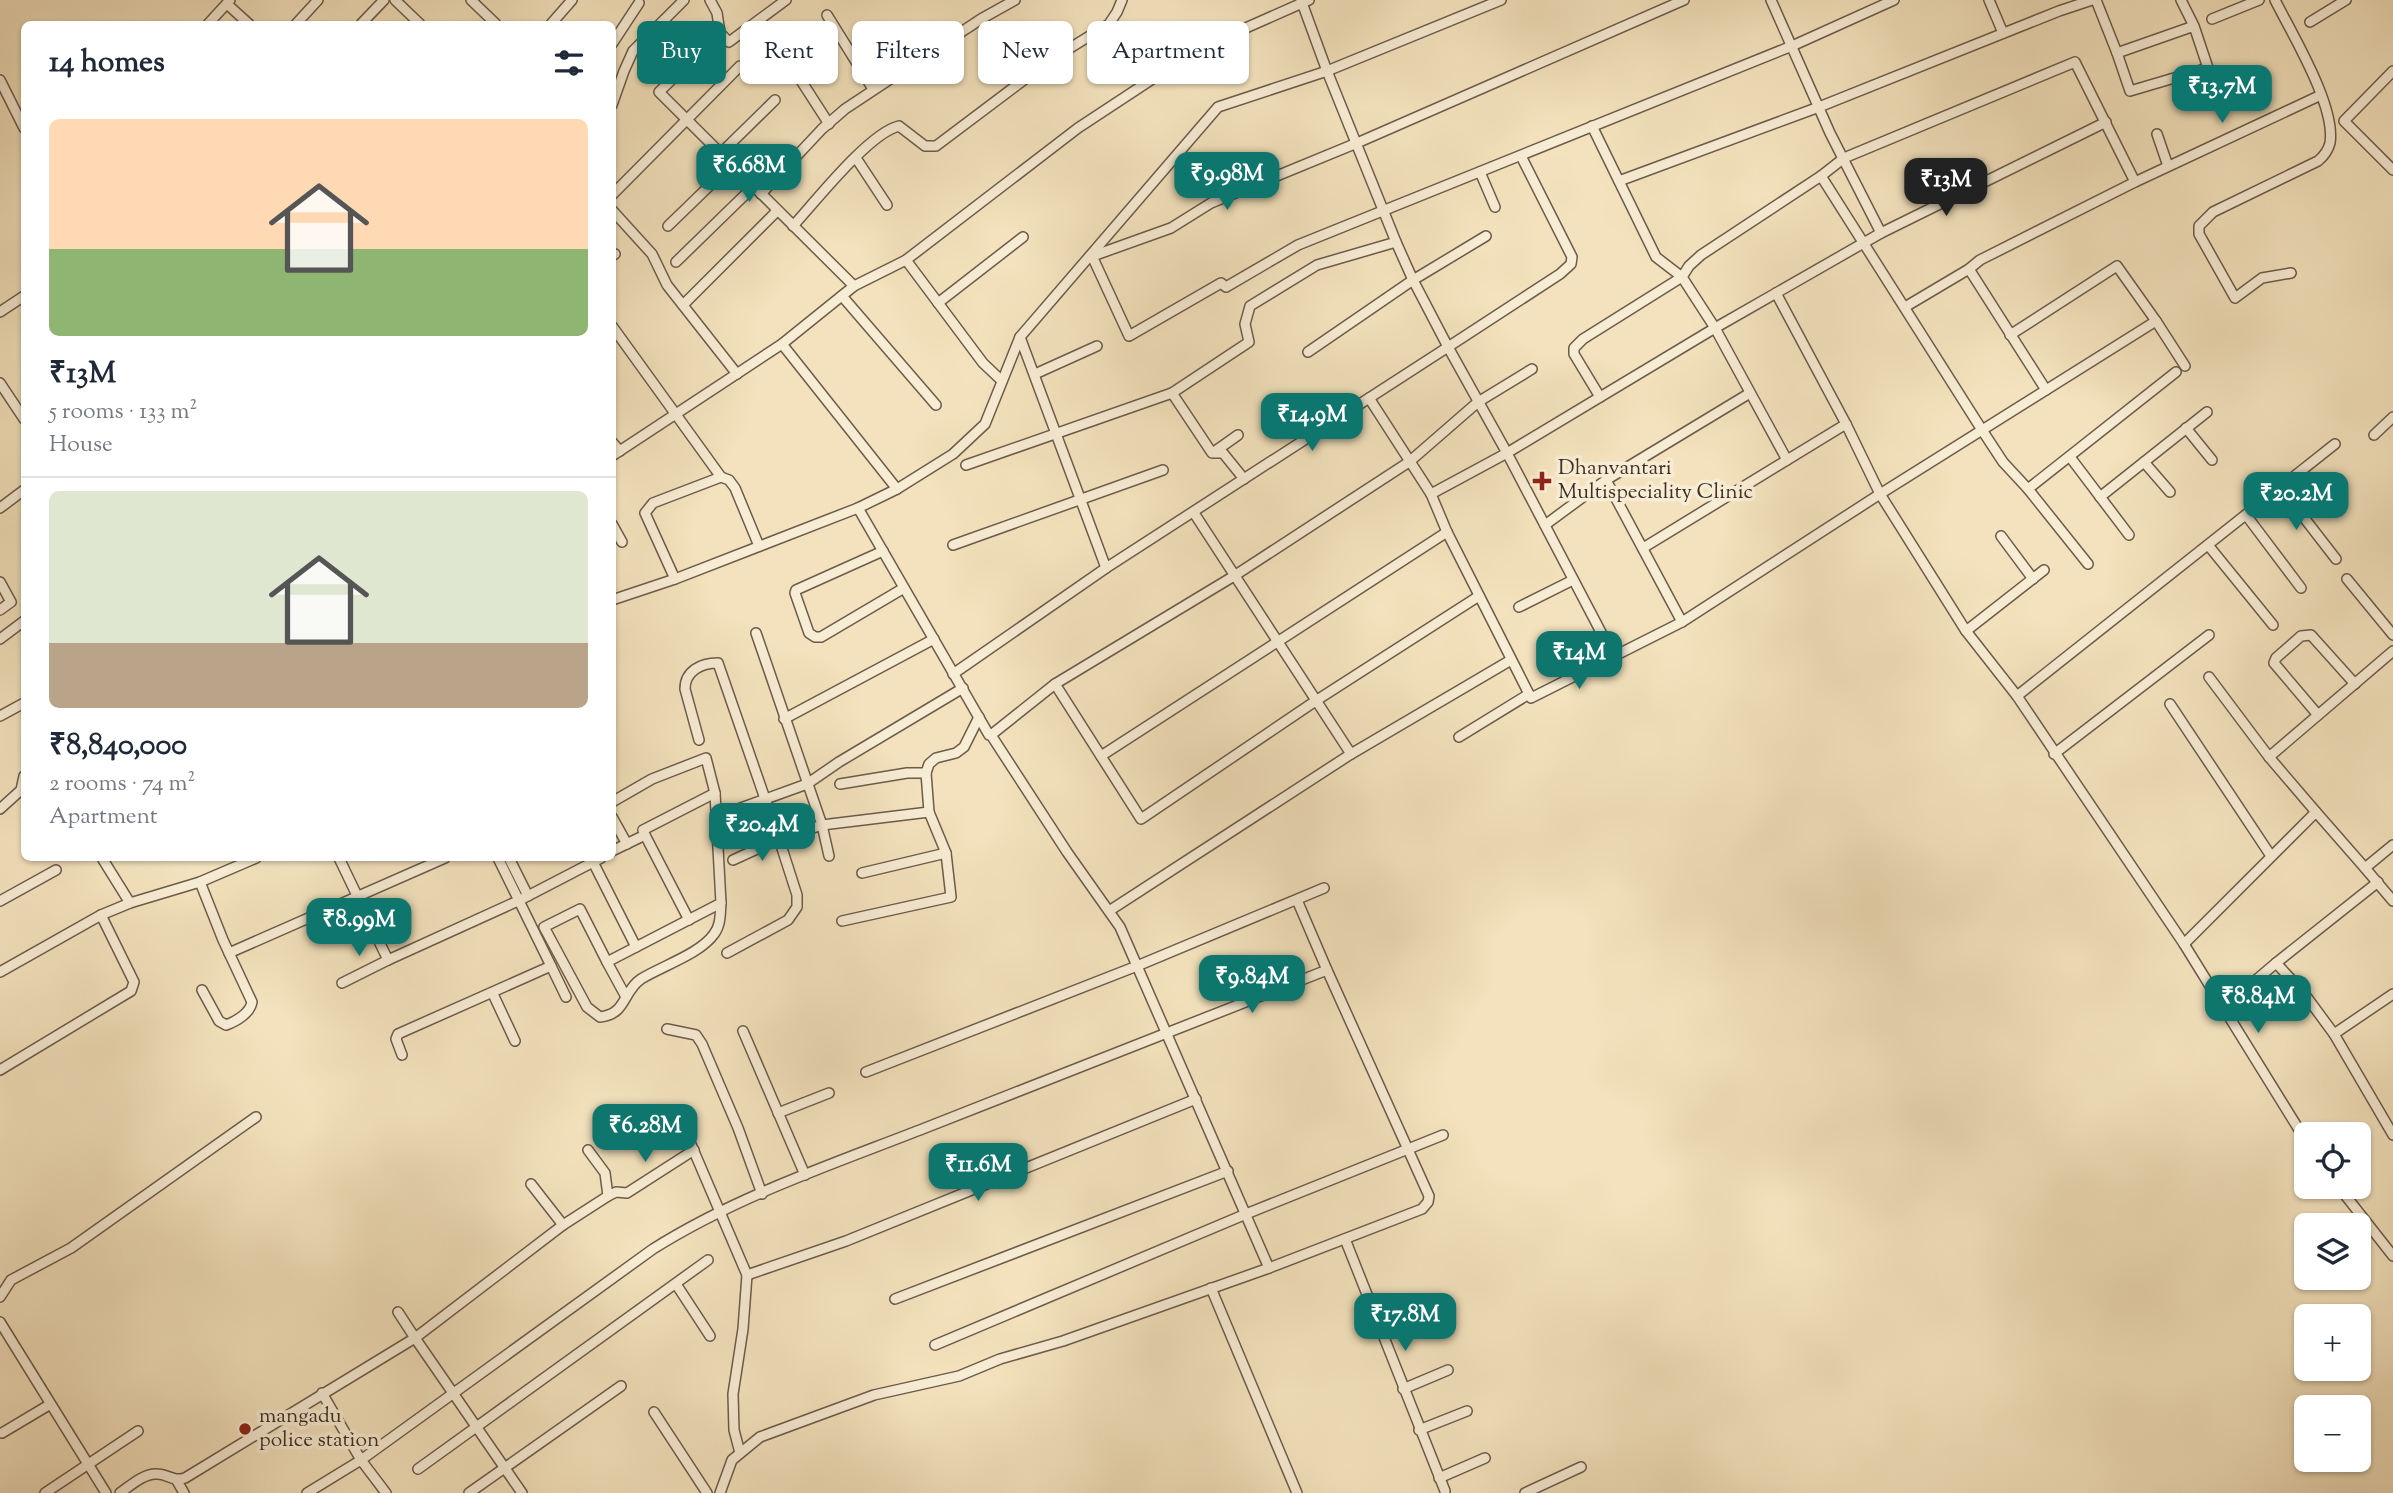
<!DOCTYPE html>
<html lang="en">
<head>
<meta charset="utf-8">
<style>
	body { margin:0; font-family:"Sorts Mill Goudy",serif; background:#f2f2f3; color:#1f2937; height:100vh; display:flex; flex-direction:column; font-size:26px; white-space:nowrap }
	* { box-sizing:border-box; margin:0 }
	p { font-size:23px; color:#747a83 }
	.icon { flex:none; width:38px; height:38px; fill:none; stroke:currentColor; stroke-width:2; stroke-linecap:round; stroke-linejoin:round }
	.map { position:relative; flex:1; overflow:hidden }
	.details { position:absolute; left:21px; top:21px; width:595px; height:840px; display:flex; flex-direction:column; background:#fff; border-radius:10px; box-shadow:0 2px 5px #0004 }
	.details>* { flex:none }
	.hud { position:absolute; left:637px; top:21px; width:665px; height:63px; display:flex; gap:14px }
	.fabs { position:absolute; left:2294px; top:1122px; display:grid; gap:14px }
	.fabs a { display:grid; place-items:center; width:77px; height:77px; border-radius:10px; background:#fff; box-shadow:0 2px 5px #0004; font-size:35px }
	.price { position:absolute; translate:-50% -60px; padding:0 16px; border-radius:14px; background:#0f766e; color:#fff; font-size:23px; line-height:46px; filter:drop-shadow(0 2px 4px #0008) }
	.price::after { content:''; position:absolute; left:50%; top:42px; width:21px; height:16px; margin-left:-10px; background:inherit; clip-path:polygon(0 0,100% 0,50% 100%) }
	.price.active { background:#222; color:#fff }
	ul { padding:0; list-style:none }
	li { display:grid; align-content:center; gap:14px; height:371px; padding:0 28px }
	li+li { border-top:2px solid #e0e1e3 }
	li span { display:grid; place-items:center; height:217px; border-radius:10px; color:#555 }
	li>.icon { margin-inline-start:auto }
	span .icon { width:126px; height:126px; fill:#fffc; stroke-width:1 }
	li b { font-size:30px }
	h2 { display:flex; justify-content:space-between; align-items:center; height:84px; padding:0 28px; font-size:30px }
	.tag { padding:0 24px; border-radius:10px; background:#fff; box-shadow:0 2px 5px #0004; font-size:24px; line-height:63px }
	.tag.active { background:#0f766e; color:#fff }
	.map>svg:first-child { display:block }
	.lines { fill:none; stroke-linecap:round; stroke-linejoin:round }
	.street-casing { stroke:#6d5b4b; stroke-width:12 }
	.street { stroke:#f7ecd4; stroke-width:9 }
	.poi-dot { fill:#8f2418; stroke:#f7ecd4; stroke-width:2.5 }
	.labels { text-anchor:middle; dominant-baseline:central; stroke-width:7; stroke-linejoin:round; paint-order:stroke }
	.poi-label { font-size:21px; fill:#402e25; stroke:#f7ecd4; text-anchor:start }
</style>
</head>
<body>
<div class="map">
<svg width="2393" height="1493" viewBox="0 0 2393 1493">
	<rect width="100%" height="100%" fill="#f3e2bd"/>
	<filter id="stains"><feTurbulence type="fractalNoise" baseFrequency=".00286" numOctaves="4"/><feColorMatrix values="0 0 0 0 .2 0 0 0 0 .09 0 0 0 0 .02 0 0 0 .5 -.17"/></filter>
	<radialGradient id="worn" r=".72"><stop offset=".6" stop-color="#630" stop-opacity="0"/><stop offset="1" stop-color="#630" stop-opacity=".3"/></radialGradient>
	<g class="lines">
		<defs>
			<g id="street">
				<polyline points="395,0 420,24"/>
				<polyline points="471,0 496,24"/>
				<polyline points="710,0 717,13 720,33"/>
				<polyline points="786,0 729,42 720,33 659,92 854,286"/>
				<polyline points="1771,0 1830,133 1881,233"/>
				<polyline points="1989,0 2003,33"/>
				<polyline points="2096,0 2117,53"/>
				<polyline points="2181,0 2194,26 2208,68 2130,91 2117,53 2194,26"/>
				<path d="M2275,0c17,34 61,106 55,143 -2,8 -6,13 -12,18l-105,51 -14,14v8l36,64 27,-20 29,-5"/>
				<polyline points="227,4 249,24"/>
				<polyline points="827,15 873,89"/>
				<polyline points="2212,19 2259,0"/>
				<polyline points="2310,22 2346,0"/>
				<polyline points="208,24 230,0"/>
				<polyline points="296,24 318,0"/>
				<polyline points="361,24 384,0"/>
				<polyline points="551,24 572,0"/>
				<polyline points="773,37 829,124"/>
				<polyline points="612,44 639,3"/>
				<polyline points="2393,71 2344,121 2393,170"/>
				<polyline points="0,80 24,128"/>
				<polyline points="612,105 624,71 633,51 684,0"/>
				<polyline points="1592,126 1656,257 1682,277 1689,266 1701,255 1821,176 1982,430 2003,462 2028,489 2176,372"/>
				<polyline points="2157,134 2168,166"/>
				<polyline points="720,154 775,100"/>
				<polyline points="1521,156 1572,257 1571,264 1560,274 1448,347 1507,453 1614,657"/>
				<polyline points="856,158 887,205"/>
				<polyline points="1480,172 1495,207"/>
				<polyline points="1821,176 1844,158 2075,62 2135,182"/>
				<polyline points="1619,181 1819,107 2059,11 2092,0"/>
				<polyline points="761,194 822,129 845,109 981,19 1015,0"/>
				<polyline points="612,195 740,66"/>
				<polyline points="612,210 652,254 667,285 737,374"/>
				<polyline points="668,226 731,165"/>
				<path d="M793,226c22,-24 76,-93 106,-100l26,20h11l113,-85 60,-37 8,-12 5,-12"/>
				<polyline points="1396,242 1413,280 1486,236"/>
				<polyline points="612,256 615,254"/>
				<polyline points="1092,256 1129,336 1221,283 1226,287 1298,245 1792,46 1894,0"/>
				<polyline points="1090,257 1171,228 1211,203 1357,143 1684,0"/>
				<polyline points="906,260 983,363 1002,381"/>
				<polyline points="676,262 753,187"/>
				<polyline points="1969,269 2046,390"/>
				<polyline points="1776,293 1846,424 1880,494 1966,631 2017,696 2184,944 2316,812 2365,868 2393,845"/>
				<polyline points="842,296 936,405"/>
				<polyline points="938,303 1023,237"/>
				<polyline points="683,305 777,211"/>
				<polyline points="1905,307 1969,269 1980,260 2135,182 2321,95"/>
				<polyline points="0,312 24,296"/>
				<polyline points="612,326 721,477"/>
				<polyline points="2010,335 2117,266 2156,321 2185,366"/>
				<polyline points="1020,337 1106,568"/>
				<polyline points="782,344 897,489"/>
				<polyline points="1035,374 1097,346"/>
				<polyline points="0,383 24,419"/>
				<polyline points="1172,393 1212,453 1223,453 1244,479"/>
				<polyline points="1600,397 1574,354 1574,348 1583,339 1682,277 1715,328 1787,460"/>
				<polyline points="1369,398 1431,494 1447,532 1531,698 1682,622 1880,494 2156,321"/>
				<polyline points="2186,428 2212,460"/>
				<polyline points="2374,435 2393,417"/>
				<polyline points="612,442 620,451"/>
				<polyline points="1214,452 1238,435"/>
				<polyline points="612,456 782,344 854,286 906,260 1078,128 1198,49 1309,0"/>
				<polyline points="2070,457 2129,535"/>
				<polyline points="2144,462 2170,492"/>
				<polyline points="966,465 1172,393 1249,342 1245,324 1250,306 1317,265 1396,242 1327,71 1301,0"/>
				<polyline points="1606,480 1682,622"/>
				<polyline points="2281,488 2336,559"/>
				<polyline points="2028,489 2088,564"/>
				<polyline points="1431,494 1507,453 1715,328 1881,233 2106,122"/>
				<polyline points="2100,497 2207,412"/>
				<polyline points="0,508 24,490"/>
				<polyline points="1194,513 1351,754 1511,660"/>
				<polyline points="2246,515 2301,588"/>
				<polyline points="612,524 622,542"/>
				<polyline points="1545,525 1606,480 1750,393"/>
				<polyline points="2001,536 2033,579"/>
				<polyline points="953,545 1163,470"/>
				<polyline points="2208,545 2273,625"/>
				<polyline points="1643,548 1846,424"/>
				<polyline points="883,551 796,590 795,593 809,633 815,637 821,637 904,588"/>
				<polyline points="675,579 645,513 653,503 721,477 729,480 735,488 759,546"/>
				<polyline points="2347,579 2393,635"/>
				<polyline points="0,582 11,602 0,610"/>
				<polyline points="612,600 675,579 858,508 897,489 953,454 985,424 1020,337 1218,107 1327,71 1501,0"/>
				<polyline points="1519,607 1573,580"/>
				<polyline points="1966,631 2044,570"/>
				<polyline points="756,633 822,825 829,856"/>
				<polyline points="0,639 24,621"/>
				<polyline points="953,674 1106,568 1448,347 1413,280 1308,352"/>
				<polyline points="2209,677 2269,757 2316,812"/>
				<polyline points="1055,684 1141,819 1317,700 1479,596"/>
				<polyline points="2017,696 2335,444"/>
				<polyline points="2170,704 2271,856"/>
				<polyline points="2318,715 2274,663 2276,658 2301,636 2311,635 2355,684"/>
				<polyline points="0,716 24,703"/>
				<polyline points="784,719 934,639"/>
				<polyline points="991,735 1055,684 1234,576 1409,462 1478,402 1532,369"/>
				<polyline points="1459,737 1529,694"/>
				<path d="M699,740l-14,-51c0,-18 16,-26 33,-26l61,176 18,56v12l-9,13 -61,33"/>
				<polyline points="2054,754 2209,635"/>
				<polyline points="1101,756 1447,532"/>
				<polyline points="2269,757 2393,651"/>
				<polyline points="840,784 907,773 926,773"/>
				<polyline points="612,802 652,779 706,758 715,793 721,903 636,947"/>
				<polyline points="0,809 21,790 24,776"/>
				<polyline points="727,813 807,784 839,762 963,688"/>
				<polyline points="612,817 627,844"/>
				<polyline points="645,835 689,920"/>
				<polyline points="612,851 645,835 643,830 715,793"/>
				<polyline points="102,858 130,903"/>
				<polyline points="339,858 388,960 520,900 601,858"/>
				<polyline points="509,858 528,896"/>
				<polyline points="733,860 779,839 822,825 929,812"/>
				<polyline points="593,862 636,947 607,962 626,997"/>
				<polyline points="2365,868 2393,901"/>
				<polyline points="862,873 946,853"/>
				<path d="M200,882l23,58 29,62c-2,11 -15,19 -26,23l-7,-4 -17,-31"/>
				<polyline points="0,901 56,870"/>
				<polyline points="1109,911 1351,754"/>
				<polyline points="842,921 951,897 946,853 929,812 926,773 929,764 936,758 956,753 964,747 979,717"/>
				<polyline points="2184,944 2306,1141"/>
				<polyline points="229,953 445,858"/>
				<path d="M607,962l-27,-53 -36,18 43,80 13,10c27,-3 22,-25 41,-38 21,-13 59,-25 73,-45 7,-9 6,-20 7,-31"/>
				<polyline points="2276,963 2303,992 2334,1034 2393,1135"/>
				<polyline points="551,966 566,997"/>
				<polyline points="0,972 101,915 130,903 200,882 256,858"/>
				<polyline points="342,983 388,960"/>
				<polyline points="493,994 515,1041"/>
				<polyline points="2223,1008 2276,963 2378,882"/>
				<polyline points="667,1029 696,1035 702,1044 738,1128 762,1194"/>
				<polyline points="743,1031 805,1175"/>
				<polyline points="2334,1034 2393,994"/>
				<polyline points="402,1055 396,1039 398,1034 551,966 498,858"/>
				<polyline points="0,1070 131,991 134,982 101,915"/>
				<polyline points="866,1072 1137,966 1324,888"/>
				<polyline points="778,1113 829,1093"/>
				<polyline points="690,1142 747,1275 743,1329 733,1394 734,1430 740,1453"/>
				<polyline points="531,1184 563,1225"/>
				<polyline points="2338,1186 2393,1256"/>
				<polyline points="608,1196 616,1192 627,1193 694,1150"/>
				<polyline points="1345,1239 1445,1491"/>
				<polyline points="1269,1268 1422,1209 1428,1202 1429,1196 1327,970 1297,900"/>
				<polyline points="747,1275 846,1241 1196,1099"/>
				<polyline points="676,1284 710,1336"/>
				<polyline points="1211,1288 1297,1493"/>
				<polyline points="0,1297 11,1280 71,1248 256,1117"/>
				<polyline points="895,1299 1228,1171"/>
				<polyline points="398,1312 415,1338 563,1225 608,1196 605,1173 588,1150"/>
				<polyline points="0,1322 106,1493"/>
				<polyline points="935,1345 1246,1214 1443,1135"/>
				<polyline points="1403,1389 1448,1370"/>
				<polyline points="322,1393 361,1460 386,1493"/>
				<polyline points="654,1412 707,1493"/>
				<polyline points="1419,1430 1467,1411"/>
				<polyline points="2,1433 49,1405"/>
				<polyline points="418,1469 708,1260"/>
				<polyline points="1439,1478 1485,1458"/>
				<polyline points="177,1481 184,1493"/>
				<polyline points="45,1493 138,1431"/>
				<path d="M120,1493c10,-7 24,-20 37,-19 11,0 16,8 28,4l230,-140 107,155"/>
				<path d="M307,1493l54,-33 292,-211c84,-53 180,-85 272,-121 134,-52 268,-105 402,-158"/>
				<polyline points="469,1493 621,1386"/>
				<polyline points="720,1493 732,1460 760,1437 874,1395 959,1376 1000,1359 1063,1341 1269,1268 1120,927 1067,852 991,735 989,735 858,508"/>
				<polyline points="1525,1493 1581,1467"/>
			</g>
		</defs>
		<!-- street casing -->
		<use href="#street" class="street-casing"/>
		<!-- street -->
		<use href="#street" class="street"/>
	</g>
	<!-- markers -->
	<g class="poi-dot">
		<path d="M1538.5 470.5h7v7h7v7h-7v7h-7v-7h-7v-7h7z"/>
		<circle cx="245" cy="1429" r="7"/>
	</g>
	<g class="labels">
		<!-- poi labels -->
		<g class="poi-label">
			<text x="1558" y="469">Dhanvantari<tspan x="1558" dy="24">Multispeciality Clinic</tspan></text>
			<text x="259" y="1417">mangadu<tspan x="259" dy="24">police station</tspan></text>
		</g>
	</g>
	<rect width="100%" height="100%" filter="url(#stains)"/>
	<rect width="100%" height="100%" fill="url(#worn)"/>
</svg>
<div class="fabs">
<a><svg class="icon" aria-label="locate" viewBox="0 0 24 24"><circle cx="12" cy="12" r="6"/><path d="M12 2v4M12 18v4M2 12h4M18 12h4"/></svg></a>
<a><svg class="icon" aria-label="layers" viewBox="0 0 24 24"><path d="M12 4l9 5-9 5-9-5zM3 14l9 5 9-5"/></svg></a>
<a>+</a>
<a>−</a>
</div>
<b class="price" style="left:2222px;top:125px">₹13.7M</b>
<b class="price" style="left:749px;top:204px">₹6.68M</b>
<b class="price" style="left:1227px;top:212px">₹9.98M</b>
<b class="price active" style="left:1946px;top:218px">₹13M</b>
<b class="price" style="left:1312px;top:453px">₹14.9M</b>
<b class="price" style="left:2296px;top:532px">₹20.2M</b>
<b class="price" style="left:1579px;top:691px">₹14M</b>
<b class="price" style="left:762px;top:863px">₹20.4M</b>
<b class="price" style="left:359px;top:958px">₹8.99M</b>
<b class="price" style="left:1252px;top:1015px">₹9.84M</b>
<b class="price" style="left:2258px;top:1035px">₹8.84M</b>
<b class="price" style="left:645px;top:1164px">₹6.28M</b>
<b class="price" style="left:978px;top:1203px">₹11.6M</b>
<b class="price" style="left:1405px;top:1353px">₹17.8M</b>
<div class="hud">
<a class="tag active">Buy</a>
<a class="tag">Rent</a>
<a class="tag">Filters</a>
<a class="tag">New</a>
<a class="tag">Apartment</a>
</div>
<section class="details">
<h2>14 homes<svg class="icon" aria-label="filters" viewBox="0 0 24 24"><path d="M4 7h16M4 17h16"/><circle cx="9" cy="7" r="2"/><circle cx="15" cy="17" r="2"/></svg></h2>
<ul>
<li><span style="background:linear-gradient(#ffd9b3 60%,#8fb573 0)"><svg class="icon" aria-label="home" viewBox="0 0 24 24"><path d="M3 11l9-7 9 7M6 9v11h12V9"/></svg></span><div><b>₹13M</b><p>5 rooms · 133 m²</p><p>House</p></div></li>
<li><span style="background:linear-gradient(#dfe7d0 70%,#b9a48a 0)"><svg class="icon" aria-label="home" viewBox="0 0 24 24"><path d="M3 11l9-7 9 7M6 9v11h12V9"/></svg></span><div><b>₹8,840,000</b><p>2 rooms · 74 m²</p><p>Apartment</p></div></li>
</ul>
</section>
</div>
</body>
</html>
